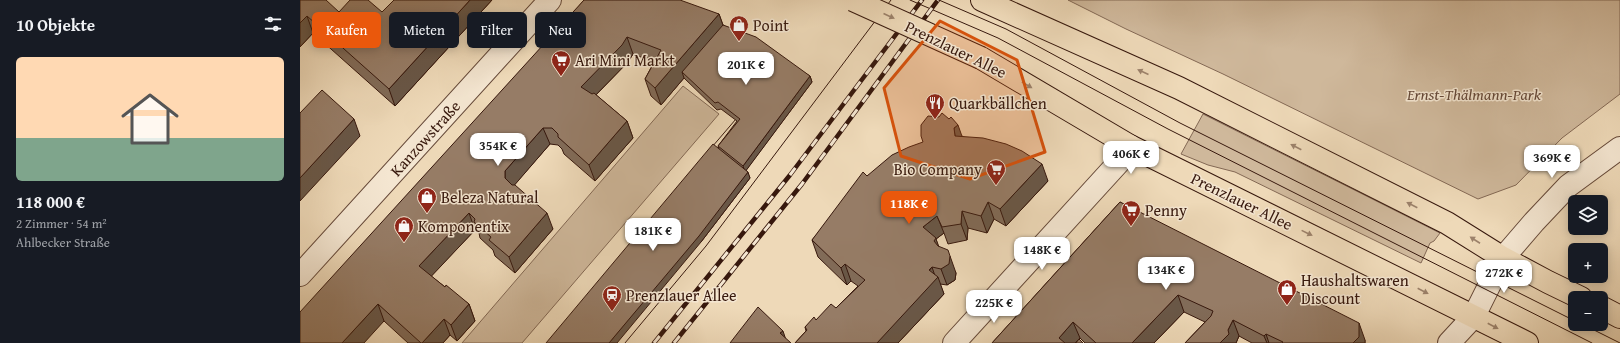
<!DOCTYPE html>
<html lang="de">
<head>
<meta charset="utf-8">
<style>
	body { margin:0; font-family:"Gentium Book Plus",serif; background:#242831; color:#f1f3f6; height:100vh; display:flex; flex-direction:column; font-size:15px; white-space:nowrap }
	* { box-sizing:border-box; margin:0 }
	p { font-size:13px; color:#9ea1a6 }
	.icon { flex:none; width:22px; height:22px; fill:none; stroke:currentColor; stroke-width:2; stroke-linecap:round; stroke-linejoin:round }
	.map { position:relative; flex:1; overflow:hidden }
	.side { display:flex; flex-direction:column; background:#171b24; width:300px }
	.side>* { flex:none }
	.top-card { position:absolute; left:12px; top:12px; width:380px; height:36px; display:flex; gap:8px }
	.controls { position:absolute; left:1268px; top:195px; display:grid; gap:8px }
	.controls a { display:grid; place-items:center; width:40px; height:40px; border-radius:6px; background:#171b24; box-shadow:0 2px 10px #0003; font-size:20px }
	.price { position:absolute; translate:-50% -34px; padding:0 9px; border-radius:8px; background:#fff; color:#222; font-size:13px; line-height:26px; filter:drop-shadow(0 1px 2px #0008) }
	.price::after { content:''; position:absolute; left:50%; top:24px; width:12px; height:9px; margin-left:-6px; background:inherit; clip-path:polygon(0 0,100% 0,50% 100%) }
	.price.on { background:#ea580c; color:#fff }
	ul { padding:0; list-style:none }
	li { display:grid; align-content:center; gap:8px; height:212px; padding:0 16px }
	li+li { border-top:1px solid #363941 }
	li span { display:grid; place-items:center; height:124px; border-radius:6px; color:#555 }
	li>.icon { margin-inline-start:auto }
	span .icon { width:72px; height:72px; fill:#fffc; stroke-width:1 }
	li b { font-size:17px }
	h2 { display:flex; justify-content:space-between; align-items:center; height:48px; padding:0 16px; font-size:17px }
	.chip { padding:0 14px; border-radius:6px; background:#171b24; box-shadow:0 2px 10px #0003; font-size:14px; line-height:36px }
	.chip.on { background:#ea580c; color:#fff }
	main { display:flex; flex:1; min-height:0 }
	.map>svg:first-child { display:block }
	.green { fill:#cfb89b; stroke:#836854 }
	.lines { fill:none; stroke-linecap:round; stroke-linejoin:round }
	.minor-casing { stroke:#654838; stroke-width:24 }
	.tertiary-casing { stroke:#654838; stroke-width:24 }
	.primary-casing { stroke:#37180d; stroke-width:24 }
	.minor { stroke:#f4e6d1; stroke-width:22 }
	.tertiary { stroke:#f4e6d1; stroke-width:22 }
	.primary { stroke:#eed9b8; stroke-width:22 }
	.tram { stroke:#37180d; stroke-width:1 }
	.rail-casing { stroke:#37180d; stroke-width:4.5 }
	.rail { stroke:#f4e6d1; stroke-width:3; stroke-dasharray:9; stroke-linecap:butt }
	.primary-bridge-casing { stroke:#37180d; stroke-width:24; stroke-linecap:butt }
	.primary-bridge { stroke:#eed9b8; stroke-width:22 }
	.wall { fill:#816b58; stroke:#37180d }
	.shaded-wall { fill:#695747; stroke:#37180d }
	.building { fill:#967c66; stroke:#37180d }
	.oneway { fill:#9c826b }
	.marked { fill:#d6520c; fill-opacity:0.2; stroke:#d6520c; stroke-width:3; stroke-linejoin:round }
	.labels { text-anchor:middle; dominant-baseline:central; stroke-width:3; stroke-linejoin:round; paint-order:stroke }
	.poi-label { font-size:16px; fill:#37180d; stroke:#f4e6d1; text-anchor:start }
	.street-label { font-size:16px; fill:#37180d; stroke:#f4e6d1 }
	.park-label { font-size:16px; font-style:italic; fill:#654838; stroke:#f4e6d1 }
</style>
</head>
<body>
<main>
<section class="side">
<h2>10 Objekte<svg class="icon" aria-label="filters" viewBox="0 0 24 24"><path d="M4 7h16M4 17h16"/><circle cx="9" cy="7" r="2"/><circle cx="15" cy="17" r="2"/></svg></h2>
<ul>
<li><span style="background:linear-gradient(#ffd9b3 65%,#7fa58c 0)"><svg class="icon" aria-label="home" viewBox="0 0 24 24"><path d="M3 11l9-7 9 7M6 9v11h12V9"/></svg></span><div><b>118 000 €</b><p>2 Zimmer · 54 m²</p><p>Ahlbecker Straße</p></div></li>
</ul>
</section>
<div class="map">
<svg width="1320" height="343" viewBox="0 0 1320 343">
	<rect width="100%" height="100%" fill="#eed9b8"/>
	<filter id="stains"><feTurbulence type="fractalNoise" baseFrequency=".005" numOctaves="4"/><feColorMatrix values="0 0 0 0 .2 0 0 0 0 .09 0 0 0 0 .02 0 0 0 .5 -.17"/></filter>
	<radialGradient id="worn" r=".72"><stop offset=".6" stop-color="#630" stop-opacity="0"/><stop offset="1" stop-color="#630" stop-opacity=".3"/></radialGradient>
	<!-- green -->
	<g class="green">
		<polygon points="768,0 1320,0 1320,94 1262,138 1216,185 1178,199 923,74 826,29"/>
		<polygon points="383,86 419,114 222,343 162,343"/>
		<polygon points="903,114 1140,233 1134,241 1130,243 1121,263 935,172 908,165 881,154"/>
	</g>
	<g class="lines">
		<defs>
			<g id="minor">
				<polyline points="1203,258 1234,222 1268,186 1320,148"/>
				<polyline points="0,275 250,0"/>
				<polyline points="654,343 820,161 830,146"/>
				<polyline points="1149,343 1174,316"/>
			</g>
			<polyline id="tertiary" points="1174,316 1203,258"/>
			<g id="primary">
				<polyline points="682,0 879,88 1147,223 1203,258 1248,282 1281,298"/>
				<polyline points="681,58 830,146 1227,343"/>
				<polyline points="1301,307 1320,317"/>
			</g>
		</defs>
		<!-- minor casing -->
		<use href="#minor" class="minor-casing"/>
		<!-- tertiary casing -->
		<use href="#tertiary" class="tertiary-casing"/>
		<!-- primary casing -->
		<use href="#primary" class="primary-casing"/>
		<!-- minor -->
		<use href="#minor" class="minor"/>
		<!-- tertiary -->
		<use href="#tertiary" class="tertiary"/>
		<!-- primary -->
		<use href="#primary" class="primary"/>
		<!-- tram -->
		<g class="tram">
			<polyline points="610,0 698,38 868,129 1292,343"/>
			<polyline points="639,0 706,29 880,123 1275,321"/>
			<polyline points="406,154 436,119"/>
			<polyline points="1282,324 1320,343"/>
			<polyline points="325,343 406,246 591,0"/>
		</g>
		<defs>
			<g id="rail">
				<polyline points="354,343 490,175 622,0"/>
				<polyline points="374,343 502,184 638,0"/>
			</g>
		</defs>
		<!-- rail casing -->
		<use href="#rail" class="rail-casing"/>
		<!-- rail -->
		<use href="#rail" class="rail"/>
		<defs>
			<polyline id="primary-bridge" points="553,0 681,58"/>
		</defs>
		<!-- primary-bridge casing -->
		<use href="#primary-bridge" class="primary-bridge-casing"/>
		<!-- primary-bridge -->
		<use href="#primary-bridge" class="primary-bridge"/>
	</g>
	<!-- wall -->
	<g class="wall">
		<polygon points="0,0 39,12 82,12 94,0 192,0 95,106 13,33 0,47"/>
		<polygon points="284,0 419,14 423,25 510,76 512,82 446,170 450,178 401,242 419,149 418,146 437,121 421,109 417,110 384,78 361,105 351,96 345,79 354,62 333,54 328,62 296,95 327,121 333,138 295,181 264,154 262,149 258,145 250,144 214,185 253,229 215,273 195,256 193,250 180,238 179,233 175,230 131,276 145,287 169,304 175,321 157,341 150,335 143,343 108,343 84,321 0,343"/>
		<polygon points="662,136 748,181 706,226 694,219 687,233 668,228 667,240 648,244 644,233 636,239 638,246 656,273 655,280 647,285 640,284 644,294 598,343 495,343 506,331 505,327 536,308 558,286 551,281 547,285 518,257 512,240 567,176"/>
		<polygon points="820,202 1065,340 1065,343 952,343 939,336 936,343 885,343 905,322 884,312 854,343 785,343 780,338 775,343 692,343"/>
	</g>
	<!-- shaded-wall -->
	<g class="shaded-wall">
		<polygon points="170,0 192,0 95,106 89,89"/>
		<polygon points="419,14 425,31 382,72 384,78 361,105 355,88"/>
		<polygon points="7,16 13,33 0,47 0,23"/>
		<polygon points="327,37 333,54 328,62 287,104 281,87"/>
		<polygon points="510,76 512,82 445,172 443,166"/>
		<polygon points="54,119 60,136 0,201 0,178"/>
		<polygon points="327,121 333,138 295,181 289,165"/>
		<polygon points="658,125 664,142 655,136 654,128"/>
		<polygon points="243,128 250,144 212,188 205,178 205,171"/>
		<polygon points="742,164 748,181 706,226 700,209"/>
		<polygon points="448,172 450,178 401,242 317,343 309,343"/>
		<polygon points="688,202 694,219 687,233 681,216"/>
		<polygon points="662,211 668,228 667,240 661,224"/>
		<polygon points="169,213 175,230 125,283 119,266"/>
		<polygon points="247,213 253,229 215,273 209,257"/>
		<polygon points="637,216 644,233 636,239 642,255 623,227"/>
		<polygon points="650,256 656,273 655,280 647,285 641,269"/>
		<polygon points="545,264 551,281 547,285 541,268"/>
		<polygon points="632,267 636,279 638,277 644,294 598,343 577,343"/>
		<polygon points="878,295 884,312 854,343 832,343"/>
		<polygon points="78,304 84,321 64,343 42,343"/>
		<polygon points="169,304 175,321 157,341 151,325"/>
		<polygon points="144,319 150,335 143,343 122,343"/>
		<polygon points="933,320 939,336 936,343 920,343 928,330"/>
		<polygon points="773,322 780,338 775,343 761,343 759,338"/>
		<polygon points="1059,323 1065,340 1065,343 1053,343"/>
		<polygon points="483,331 487,343 480,333"/>
		<polygon points="966,334 969,343 967,343 964,336"/>
	</g>
	<!-- building -->
	<g class="building">
		<polygon points="0,0 26,0 39,12 50,0 68,0 82,12 94,0 170,0 89,89 7,16 0,23"/>
		<polygon points="284,0 380,0 419,14 355,88 345,79 361,50 327,37 322,45 281,87 292,94 294,93 327,121 289,165 258,137 258,134 252,128 243,128 205,171 205,178 212,185 215,185 247,213 209,257 189,240 191,237 174,222 175,219 169,213 119,266 145,287 146,285 169,304 151,325 144,319 122,343 121,343 78,304 42,343 0,343 0,312"/>
		<polygon points="423,25 456,37 510,76 443,166 418,146 440,119 418,102 415,103 382,72"/>
		<polygon points="22,90 54,119 0,178 0,113"/>
		<polygon points="642,113 649,119 651,117 658,125 654,128 655,136 683,138 706,144 722,151 742,164 700,209 688,202 681,216 662,211 661,224 642,227 637,216 623,227 636,238 634,241 638,246 648,250 650,256 649,264 641,269 632,267 629,270 638,277 577,343 495,343 507,330 505,327 514,317 516,320 531,304 536,308 565,280 545,264 541,268 512,240 563,172 567,176 592,155 609,147 623,142 621,136 621,125 628,116 639,117"/>
		<polygon points="413,144 448,172 399,236 309,343 246,343"/>
		<polygon points="820,202 1059,323 1059,337 1053,343 982,343 983,342 966,334 964,336 933,320 928,330 929,334 920,343 885,343 911,316 913,311 878,295 832,343 796,343 773,322 759,338 765,343 692,343"/>
		<polygon points="458,307 483,331 480,333 491,343 430,343"/>
		<polygon points="779,339 783,343 776,343"/>
	</g>
	<!-- one-way arrows -->
	<defs><path id="oneway-solid" d="M-6-.8H1V-3.2L6.5 0L1 3.2V.8H-6Z"/></defs>
	<g class="oneway">
		<use href="#oneway-solid" transform="translate(589 16) rotate(24)"/>
		<use href="#oneway-solid" transform="translate(843 72) rotate(-156)"/>
		<use href="#oneway-solid" transform="translate(727 85) rotate(31)"/>
		<use href="#oneway-solid" transform="translate(996 147) rotate(-153)"/>
		<use href="#oneway-solid" transform="translate(1112 205) rotate(-153)"/>
		<use href="#oneway-solid" transform="translate(1007 233) rotate(26)"/>
		<use href="#oneway-solid" transform="translate(1175 240) rotate(-147)"/>
		<use href="#oneway-solid" transform="translate(1123 291) rotate(27)"/>
		<use href="#oneway-solid" transform="translate(1193 326) rotate(28)"/>
	</g>
	<!-- marked area -->
	<path class="marked" d="M640,21l77,39 28,92 -75,27 -69,-23 -17,-68z"/>
	<!-- icons -->
	<defs>
		<symbol id="shop-pin" viewBox="-11 -11 22 30"><path d="M0 17L-7.5 6A9.5 9.5 0 1 1 7.5 6Z" fill="#8f2418" stroke="#f4e6d1"/><path d="M-5-2.5h2.3a2.7 3.5 0 0 1 5.4 0H5L5.5 6h-11ZM-1.5-2.5h3a1.5 2.3 0 0 0-3 0Z" fill="#fff"/></symbol>
		<symbol id="supermarket-pin" viewBox="-11 -11 22 30"><path d="M0 17L-7.5 6A9.5 9.5 0 1 1 7.5 6Z" fill="#8f2418" stroke="#f4e6d1"/><path d="M-6-5.5h2.5l.6 2H6L4.5 2H-2.5L-4.4-4H-6ZM-1.5 3.2a1.3 1.3 0 1 0 .1 0ZM3 3.2a1.3 1.3 0 1 0 .1 0Z" fill="#fff"/></symbol>
		<symbol id="restaurant-pin" viewBox="-11 -11 22 30"><path d="M0 17L-7.5 6A9.5 9.5 0 1 1 7.5 6Z" fill="#8f2418" stroke="#f4e6d1"/><path d="M-5-6h1v4h1v-4h1v4h1v-4h1v5L-1.5 .5V6h-2V.5L-5-1ZM5-6V6H3V1.5H1.5Q1.5-4 5-6Z" fill="#fff"/></symbol>
		<symbol id="station-pin" viewBox="-11 -11 22 30"><path d="M0 17L-7.5 6A9.5 9.5 0 1 1 7.5 6Z" fill="#8f2418" stroke="#f4e6d1"/><path d="M-3-6H3Q5-6 5-4V2Q5 4 3 4L4.5 6H3L1.5 4h-3L-3 6H-4.5L-3 4Q-5 4-5 2V-4Q-5-6-3-6ZM-3.5-4v3h7v-3ZM-3.5 1v1.5H-2V1ZM2 1v1.5H3.5V1Z" fill="#fff"/></symbol>
	</defs>
	<g fill-rule="evenodd">
		<use href="#shop-pin" x="428" y="14" width="22" height="30"/>
		<use href="#supermarket-pin" x="250" y="49" width="22" height="30"/>
		<use href="#restaurant-pin" x="624" y="92" width="22" height="30"/>
		<use href="#supermarket-pin" x="685" y="158" width="22" height="30"/>
		<use href="#shop-pin" x="116" y="186" width="22" height="30"/>
		<use href="#supermarket-pin" x="820" y="199" width="22" height="30"/>
		<use href="#shop-pin" x="93" y="215" width="22" height="30"/>
		<use href="#shop-pin" x="976" y="278" width="22" height="30"/>
		<use href="#station-pin" x="301" y="284" width="22" height="30"/>
	</g>
	<g class="labels">
		<!-- poi labels -->
		<g class="poi-label">
			<text x="453" y="25">Point</text>
			<text x="275" y="60">Ari Mini Markt</text>
			<text x="649" y="103">Quarkbällchen</text>
			<text x="682" y="169" text-anchor="end">Bio Company</text>
			<text x="141" y="197">Beleza Natural</text>
			<text x="845" y="210">Penny</text>
			<text x="118" y="226">Komponentix</text>
			<text x="1001" y="280">Haushaltswaren<tspan x="1001" dy="18">Discount</tspan></text>
			<text x="326" y="295">Prenzlauer Allee</text>
		</g>
		<!-- street labels -->
		<g class="street-label">
			<text transform="translate(656 49) rotate(26)">Prenzlauer Allee</text>
			<text transform="translate(125 138) rotate(-48)">Kanzowstraße</text>
			<text transform="translate(942 201) rotate(26)">Prenzlauer Allee</text>
		</g>
		<!-- park labels -->
		<g class="park-label">
			<text x="1174" y="94">Ernst-Thälmann-Park</text>
		</g>
	</g>
	<rect width="100%" height="100%" filter="url(#stains)"/>
	<rect width="100%" height="100%" fill="url(#worn)"/>
</svg>
<div class="controls">
<a><svg class="icon" aria-label="layers" viewBox="0 0 24 24"><path d="M12 4l9 5-9 5-9-5zM3 14l9 5 9-5"/></svg></a>
<a>+</a>
<a>−</a>
</div>
<b class="price" style="left:446px;top:86px">201K €</b>
<b class="price" style="left:198px;top:167px">354K €</b>
<b class="price" style="left:831px;top:175px">406K €</b>
<b class="price" style="left:1252px;top:179px">369K €</b>
<b class="price on" style="left:609px;top:225px">118K €</b>
<b class="price" style="left:353px;top:252px">181K €</b>
<b class="price" style="left:742px;top:271px">148K €</b>
<b class="price" style="left:866px;top:291px">134K €</b>
<b class="price" style="left:1204px;top:294px">272K €</b>
<b class="price" style="left:694px;top:324px">225K €</b>
<div class="top-card">
<a class="chip on">Kaufen</a>
<a class="chip">Mieten</a>
<a class="chip">Filter</a>
<a class="chip">Neu</a>
</div>
</div>
</main>
</body>
</html>
